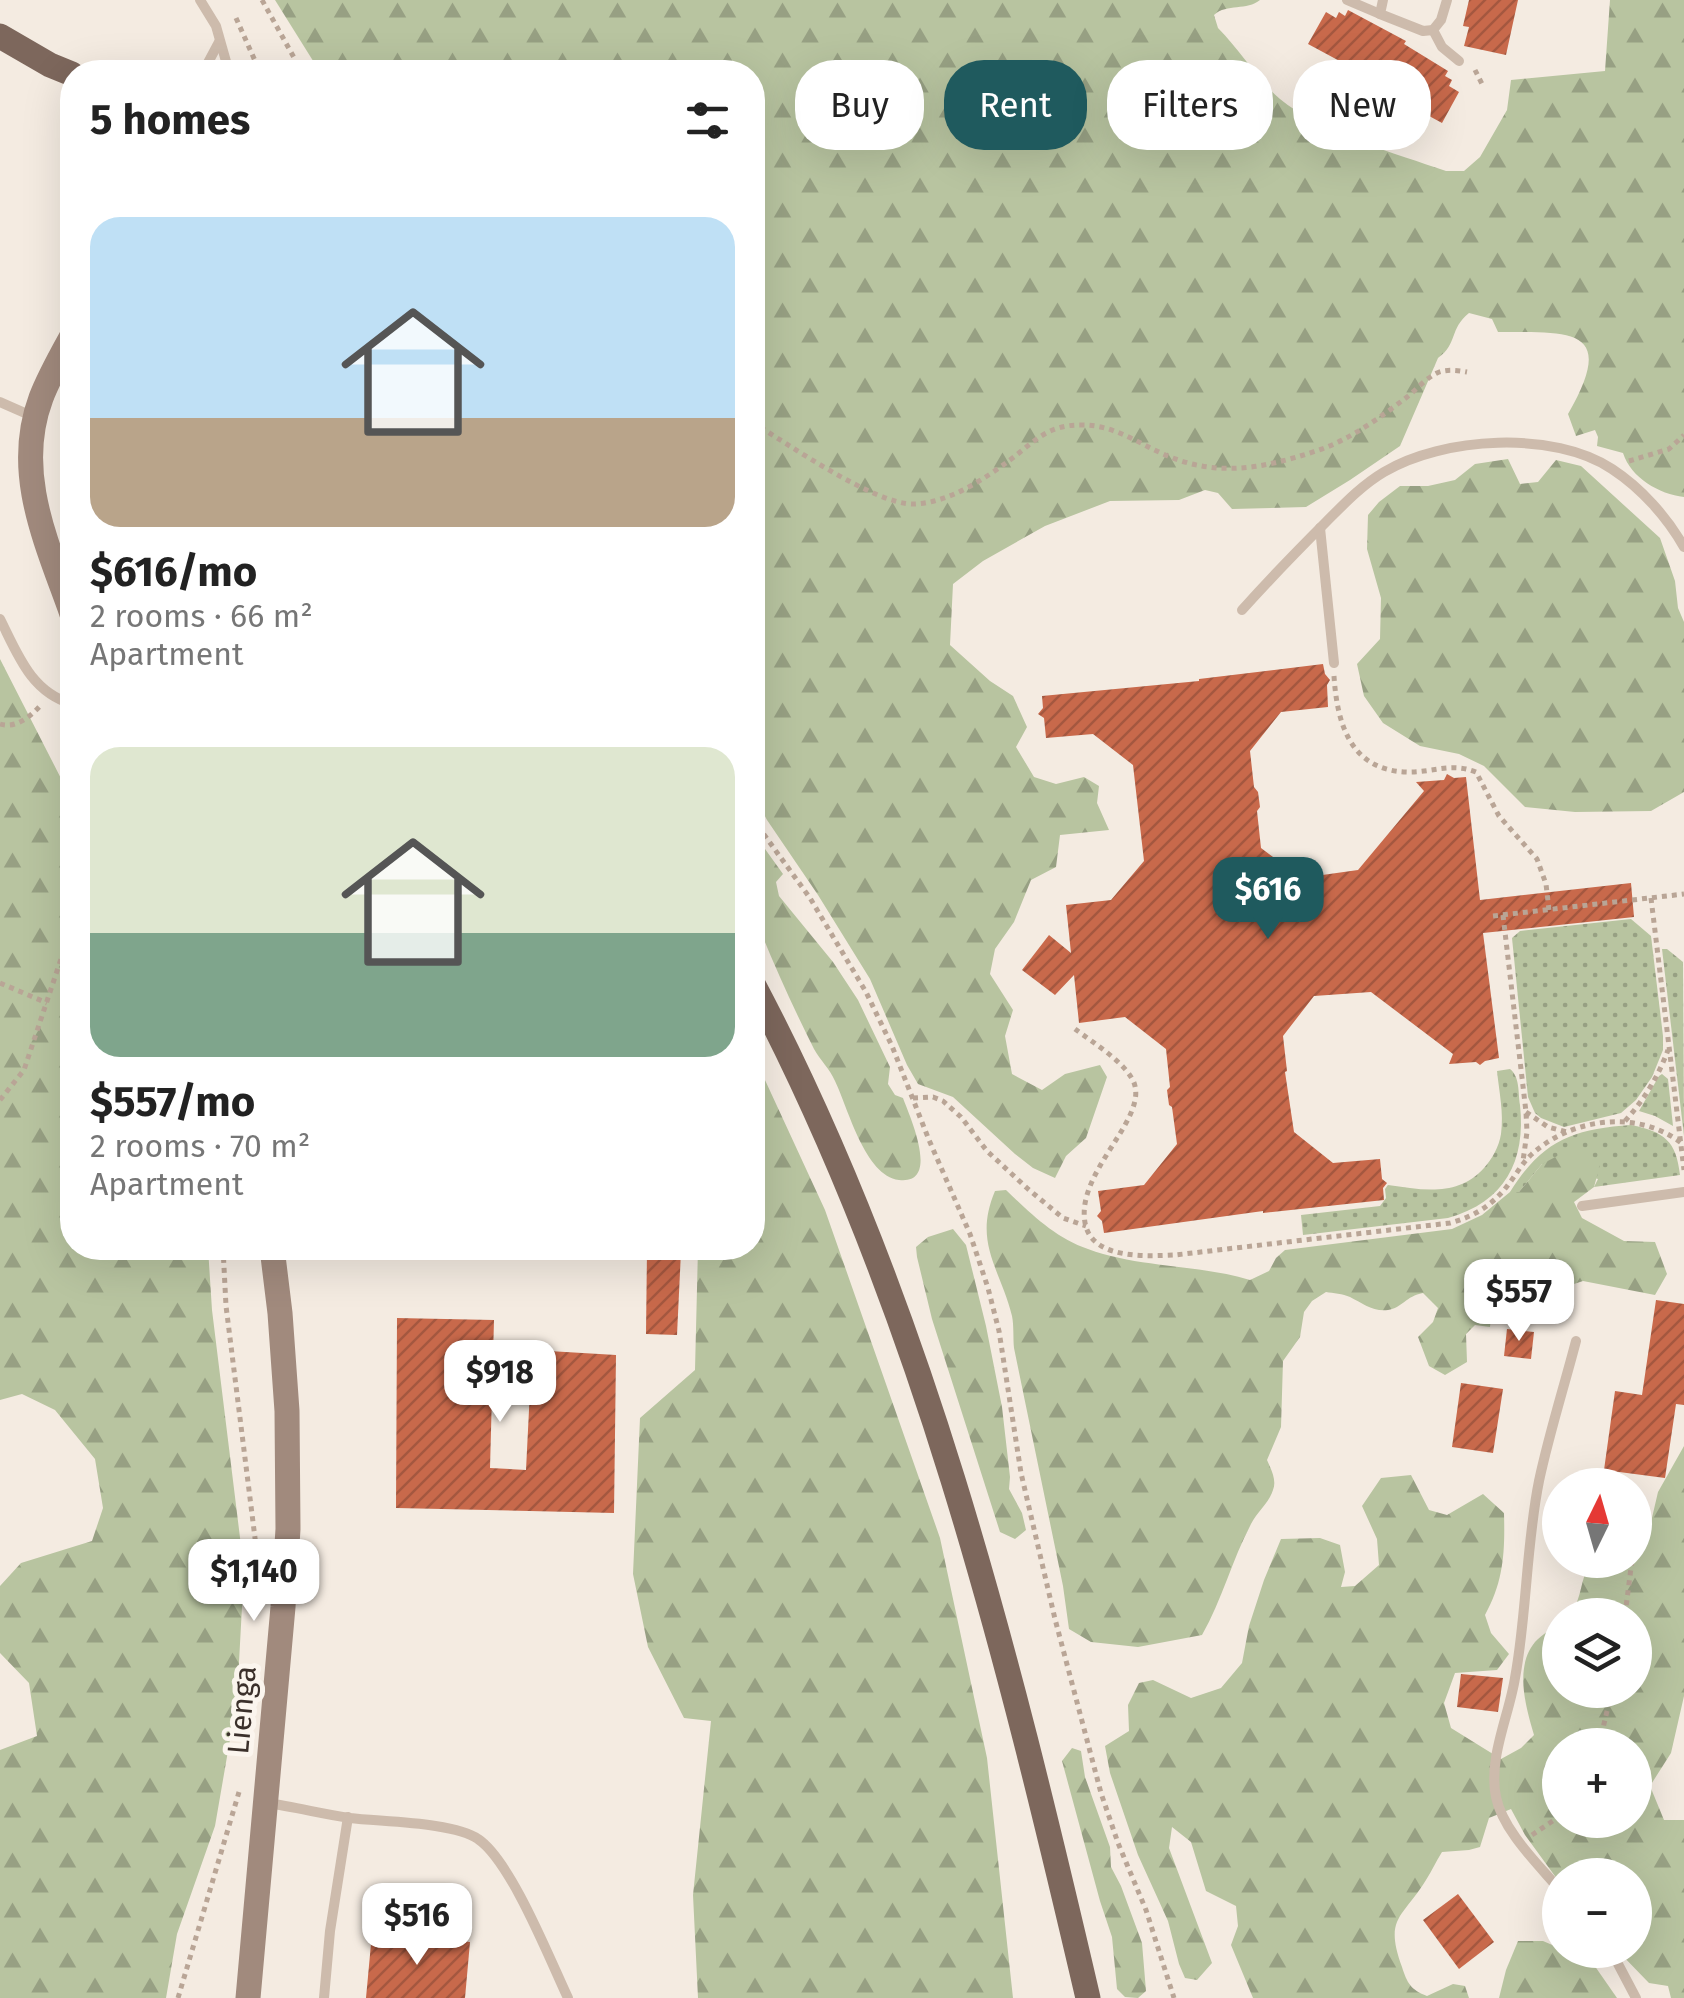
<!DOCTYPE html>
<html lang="en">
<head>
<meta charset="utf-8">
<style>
	body { margin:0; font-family:"Fira Sans",sans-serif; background:#f2f2f2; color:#222; height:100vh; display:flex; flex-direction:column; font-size:38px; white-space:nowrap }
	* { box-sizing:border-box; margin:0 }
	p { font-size:32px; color:#767676 }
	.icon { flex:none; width:55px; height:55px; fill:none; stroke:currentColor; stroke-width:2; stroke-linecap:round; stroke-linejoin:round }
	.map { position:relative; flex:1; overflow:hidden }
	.details { position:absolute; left:60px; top:60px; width:705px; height:1200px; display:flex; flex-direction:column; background:#fff; border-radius:40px; box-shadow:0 10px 40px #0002 }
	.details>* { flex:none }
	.banner { position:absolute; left:795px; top:60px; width:738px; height:90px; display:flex; gap:20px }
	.needle { width:65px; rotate:5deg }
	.tools { position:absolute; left:1542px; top:1468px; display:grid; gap:20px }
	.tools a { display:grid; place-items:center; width:110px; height:110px; border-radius:50%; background:#fff; box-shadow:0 10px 40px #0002; font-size:50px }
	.price { position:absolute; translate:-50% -85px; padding:0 22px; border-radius:20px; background:#fff; color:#222; font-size:32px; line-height:65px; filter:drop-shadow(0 2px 5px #0008) }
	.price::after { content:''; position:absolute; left:50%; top:60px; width:30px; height:22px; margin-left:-15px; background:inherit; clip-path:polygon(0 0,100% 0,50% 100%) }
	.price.active { background:#1f5a5e; color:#fff }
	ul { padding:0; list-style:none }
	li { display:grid; align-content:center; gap:20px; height:530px; padding:0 30px }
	li span { display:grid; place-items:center; height:310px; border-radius:30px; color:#555 }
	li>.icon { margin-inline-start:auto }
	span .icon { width:180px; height:180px; fill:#fffc; stroke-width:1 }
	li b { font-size:42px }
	h2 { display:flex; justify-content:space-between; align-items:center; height:120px; padding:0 30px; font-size:42px }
	.tag { padding:0 35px; border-radius:40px; background:#fff; box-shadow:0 10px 40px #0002; font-size:35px; line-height:90px }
	.tag.active { background:#1f5a5e; color:#fff }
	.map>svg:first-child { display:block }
	.grass { fill:url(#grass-dots) }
	.forest { fill:url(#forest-firs); fill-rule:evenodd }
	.building { fill:url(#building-hatch) }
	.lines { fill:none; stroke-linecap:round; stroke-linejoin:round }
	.path { stroke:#b9a596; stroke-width:5; stroke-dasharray:5 5; stroke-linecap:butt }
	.lane { stroke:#cdbbac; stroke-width:10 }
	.secondary { stroke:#a18a7d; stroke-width:25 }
	.primary { stroke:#7d675c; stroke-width:25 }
	.labels { text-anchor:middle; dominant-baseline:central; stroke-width:10; stroke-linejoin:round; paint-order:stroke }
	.street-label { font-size:30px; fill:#3b302b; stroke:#fbf5ee }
</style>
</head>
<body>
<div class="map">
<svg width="1684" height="1998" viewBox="0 0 1684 1998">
	<defs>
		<pattern id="grass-dots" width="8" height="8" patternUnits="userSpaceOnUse" patternTransform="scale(2.5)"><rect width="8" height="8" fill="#b8c4a0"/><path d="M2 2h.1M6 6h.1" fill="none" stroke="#97a083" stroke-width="1.8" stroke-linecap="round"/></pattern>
		<pattern id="forest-firs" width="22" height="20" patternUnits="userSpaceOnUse" patternTransform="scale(2.5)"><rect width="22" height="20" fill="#b8c4a0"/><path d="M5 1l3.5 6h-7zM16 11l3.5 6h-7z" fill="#97a083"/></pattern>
		<pattern id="building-hatch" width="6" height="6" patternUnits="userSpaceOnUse" patternTransform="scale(2.5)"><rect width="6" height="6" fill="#c8694b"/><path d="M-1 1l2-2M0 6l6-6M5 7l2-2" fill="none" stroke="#a4573f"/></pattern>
	</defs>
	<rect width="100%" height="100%" fill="#f4ebe1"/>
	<!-- grass -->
	<g class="grass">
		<polygon points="1631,919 1651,936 1663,1036 1663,1050 1652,1077 1636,1100 1621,1113 1564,1127 1541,1118 1535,1113 1528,1097 1512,938 1520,931"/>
		<polygon points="1662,949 1667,949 1683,962 1684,1136"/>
		<path d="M1510,1069c10,8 8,23 10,36 6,56 -15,97 -72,113l-145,17 -2,-20 79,-9 6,-8 -1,-9 3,-4c35,5 70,12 96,-17 8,-9 15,-21 17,-34 3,-21 -2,-43 -4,-63z"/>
		<polygon points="1662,1074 1668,1079 1673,1126 1655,1116 1639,1111 1659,1076"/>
		<path d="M1631,1125c34,7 45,16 49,50l-86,12 4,-8 -56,-15 -23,28h-9c32,-51 62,-63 121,-67z"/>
	</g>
	<!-- forest -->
	<g class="forest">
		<path d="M275,0h985c-13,11 -33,3 -46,15l4,13c22,22 39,51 62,71 39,33 117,55 166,72h18l16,-14 27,-47 4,-30 94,-9 5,-71h74v497c-25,-3 -53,-19 -61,-44l-26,-7 1,-9 -3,-7 -19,6 -8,-22c50,-87 3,-82 -70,-82l-6,-13 -23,-6c-20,16 -11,31 -31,45l-38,88 -50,34 -44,27 -74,2 -14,-16 -13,-3 -26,10 -69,1 -65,25 -62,35 -30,23 -3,61 40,36 23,15 14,31 -11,20 18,30 22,7 28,-7 15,9 -2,17 12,27 -49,5 -4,32 -25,13 -17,42 -19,27 -5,25 23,36 -8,26 7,38 30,16 23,-16 35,-9 7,12 -21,61 -20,18 -11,22 -22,-10 -18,-14 -62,-57 -35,-13 -11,-19 -37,-86 -52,-84 -51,-75 -14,-26 -1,-722h-432z"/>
		<polygon points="1508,459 1520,484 1538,482 1556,460 1581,466 1660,538 1675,581 1678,608 1684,622 1684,792 1651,811 1575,812 1525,807 1484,766 1459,754 1420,746 1383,723 1364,696 1357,664 1380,639 1381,598 1367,549 1368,515 1379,502 1400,486 1428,486 1455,480 1475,464"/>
		<polygon points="0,659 72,800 72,1248 208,1248 212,1310 244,1570 237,1699 215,1826 177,1934 166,1998 0,1998 0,1750 37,1736 29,1683 0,1653 0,1586 21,1563 92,1541 103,1508 95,1459 55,1410 22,1394 0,1400"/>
		<path d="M752,831l31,43 -7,8 3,14 54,66 25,38 32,67 -2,17 7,11 8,3c7,19 38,87 -4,82 -34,-4 -51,-72 -64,-99 -5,-12 -15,-21 -21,-32 -22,-44 -42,-88 -60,-134 -6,-16 -2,-64 -2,-84z"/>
		<polygon points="753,1054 825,1210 940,1538 987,1758 1013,1998 698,1998 693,1895 711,1721 684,1718 648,1647 633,1574 640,1418 695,1370 698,1248 752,1248"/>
		<path d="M1565,1152c17,0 25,-2 35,13l-6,22 -20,15 8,16 42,23 31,1 12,32 -12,21 -72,-14 -27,9 -18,15 -16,-13 -16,-4 -13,11 -3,28 -15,-2 -9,9 1,28 -22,13 -16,-9 -11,-29 15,-15 5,-14 -15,-15c-17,3 -21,15 -35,17 -15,2 -26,-7 -38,-13 -7,-3 -17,-4 -24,-5l-14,9 -8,11 -4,25 -17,24 -2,66 -14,33c4,9 10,20 6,30 -4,13 -16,22 -22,34 -19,36 -29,76 -49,111l-64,12 -47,-5 -22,-13 -6,-43 -49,-238c-1,-10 0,-22 -2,-32 -12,-48 -39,-73 -17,-125l11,-1c24,23 49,48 82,59 51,19 109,15 162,31l19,-9 7,-13 9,-8 167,-21 30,-14 28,-23h9l23,-28z"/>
		<polygon points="953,1229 966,1245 986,1326 1002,1407 1010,1477 1009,1489 1022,1513 1026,1530 1015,1539 1000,1532 932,1319 917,1257 916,1247 928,1237"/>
		<path d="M1684,1446v250l-13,57 -21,33 14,34h20v178h-13l-3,-12 -19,-3 -32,-33h18v-75h-75v8l-35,-48 -14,-26 -22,9 -9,29 -11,3 -27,2c-6,9 -10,19 -16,28 -24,39 -42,37 -24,87 5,16 9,23 25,29l26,-12 12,2 4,12h-216l-22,-53 7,-19 -2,-20 -30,-15 -15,-49 -19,-15 -3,21 43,115 -15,17 -12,-2 -6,-14 -11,-43 -30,-66 -28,-82 -5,-27 24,-15 -1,-26 11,-22 14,-3 38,18 30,-10 21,-25 7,-37 15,-46 17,-41 39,-1 20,7 5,27 -4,15 14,-1 24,-21 -2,-26 -15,-33 19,-28 30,-3 18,35 18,5 36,-21 21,19c1,38 0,68 -19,102l6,18 18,21 -12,16 -42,3 -11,30 7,25 50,31 20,-11 13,-13c-8,-27 -20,-68 1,-93 6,-7 17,-13 25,-20v68h75v-75h-66c14,-13 11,-44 24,-53 9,-6 31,-2 42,-2v-20l8,-2 8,-16 7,-30zM1560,1745h75v75h-75z"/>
		<polygon points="1072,1748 1081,1751 1085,1777 1110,1847 1111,1867 1121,1886 1142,1943 1146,1991 1138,1998 1125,1997 1117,1989 1112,1937 1100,1901 1062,1761"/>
		<polygon points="1518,1941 1543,1941 1592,1962 1617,1998 1499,1998 1506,1970"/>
	</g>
	<!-- building -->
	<g class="building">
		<polygon points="1469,0 1518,0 1506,55 1464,46 1469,27 1463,26"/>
		<polygon points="1348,10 1406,41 1404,44 1448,71 1445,76 1452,80 1449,86 1459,92 1442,123 1396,98 1399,93 1308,44 1326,12 1336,18 1339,12 1345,16"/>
		<polygon points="1323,664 1325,674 1330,680 1327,685 1328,707 1281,712 1250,751 1254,787 1258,792 1260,807 1257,811 1261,848 1301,878 1358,870 1424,791 1416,782 1444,780 1447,774 1454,778 1466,777 1480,900 1631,883 1634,917 1483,933 1499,1058 1485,1061 1480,1065 1476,1062 1449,1064 1453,1054 1371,992 1314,996 1283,1036 1287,1071 1285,1072 1294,1132 1333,1163 1380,1159 1382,1179 1387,1183 1383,1188 1384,1200 1263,1213 1263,1211 1104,1233 1102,1221 1097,1216 1101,1211 1098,1191 1144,1185 1177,1144 1172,1107 1169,1105 1167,1090 1170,1087 1166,1049 1125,1017 1079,1023 1074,975 1055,995 1022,970 1049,935 1071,953 1066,905 1111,900 1144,861 1133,765 1093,734 1046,738 1044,718 1038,714 1043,708 1042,696 1199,681 1199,679"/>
		<polygon points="647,1250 681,1251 677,1335 646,1334"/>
		<polygon points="1656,1300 1684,1304 1684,1405 1676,1404 1665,1478 1604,1470 1615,1391 1642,1395"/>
		<polygon points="397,1318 494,1320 490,1468 526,1470 532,1350 616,1355 614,1513 396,1508"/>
		<polygon points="1507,1329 1534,1332 1531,1359 1504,1356"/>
		<polygon points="1461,1383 1503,1389 1493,1453 1452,1447"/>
		<polygon points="1461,1674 1503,1678 1498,1712 1457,1707"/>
		<polygon points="1458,1894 1494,1942 1459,1969 1423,1920"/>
		<polygon points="372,1933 470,1942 465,1998 366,1998"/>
	</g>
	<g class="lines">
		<!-- path -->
		<g class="path">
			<polyline points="262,0 302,72"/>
			<polyline points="236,18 260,72"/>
			<polyline points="1475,70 1482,84"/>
			<path d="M752,422c36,22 123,83 162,82 34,-1 69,-24 96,-44 25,-19 38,-36 73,-35 29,0 52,16 78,28 54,25 100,16 155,-2 32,-10 65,-34 91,-54 10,-8 18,-18 30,-24 9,-4 19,-3 30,-1"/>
			<polyline points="1629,461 1669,449 1684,435"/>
			<path d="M1334,676c3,47 16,94 72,96 25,1 45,-10 70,0l23,44 38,43 9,25 3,26"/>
			<polyline points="68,719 72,741"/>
			<path d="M0,724c15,5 30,-7 40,-18"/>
			<polyline points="752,818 810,898 866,992 892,1046 929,1140 970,1234 988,1288 999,1331 1021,1473 1055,1619 1101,1793 1118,1843 1146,1910 1174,1998"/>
			<polyline points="1651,898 1684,1170"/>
			<polyline points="1503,915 1526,1112 1527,1132 1523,1161"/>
			<polyline points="1493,916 1684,894"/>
			<polyline points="0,983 47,1003"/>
			<path d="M1075,1029c17,13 55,36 60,57 9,38 -63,90 -49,141 10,33 63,29 89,28l275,-32c23,-6 43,-18 58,-38 8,-10 14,-22 24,-31 41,-37 108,-45 152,-9"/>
			<polyline points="913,1098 933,1097 943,1101 961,1117 987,1151 1028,1189 1063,1218 1086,1226"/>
			<polyline points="0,1100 24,1070 66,944 72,878 67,768 68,761 72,756"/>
			<polyline points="1526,1112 1548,1127 1567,1132"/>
			<path d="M1625,1121c19,-21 33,-44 43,-71"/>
			<polyline points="752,1152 760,1148"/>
			<polyline points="223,1248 226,1306 258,1562"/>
			<polyline points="1625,1615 1632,1560"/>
			<polyline points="1599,1745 1612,1690"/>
			<polyline points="1532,1835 1560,1816"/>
			<polyline points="178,1998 239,1792"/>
		</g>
		<!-- lane -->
		<g class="lane">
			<polyline points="200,0 216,26 229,72"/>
			<polyline points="1347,0 1380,14"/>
			<polyline points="1383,0 1380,14 1423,31 1433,30 1441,20 1447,0"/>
			<polyline points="1433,30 1442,47 1459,61"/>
			<polyline points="203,72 219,42"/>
			<polyline points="0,402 34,417"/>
			<polyline points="1320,528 1334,663"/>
			<path d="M1242,610c27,-30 55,-59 84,-88 18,-18 36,-37 58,-50 58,-35 170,-42 228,-3 29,19 55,48 72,78"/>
			<path d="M0,619c18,36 31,73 72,85"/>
			<polyline points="1582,1206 1684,1192"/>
			<path d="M267,1803c28,4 56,11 83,15 32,4 104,4 128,21 33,22 72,121 90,159"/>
			<path d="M1560,1890c-22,-26 -57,-59 -64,-93 -8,-39 13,-81 19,-119 12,-65 11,-133 24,-197 10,-47 25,-94 37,-140"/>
			<polyline points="1607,1950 1617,1962 1636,1998"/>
			<polyline points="324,1998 330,1931 348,1817"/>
		</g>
		<!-- secondary -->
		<g class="secondary">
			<path d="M72,336c-11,20 -23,41 -31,62 -28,75 6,145 31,216"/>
			<polyline points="248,1998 283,1607 288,1529 287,1411 280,1313 272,1248"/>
		</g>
		<!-- primary -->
		<g class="primary">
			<polyline points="0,36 50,65 72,74"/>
			<path d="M752,982c168,317 255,669 336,1016"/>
		</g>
	</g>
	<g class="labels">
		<!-- street labels -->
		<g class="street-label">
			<text transform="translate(242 1710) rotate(-85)">Lienga</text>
		</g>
	</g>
</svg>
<div class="tools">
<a><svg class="needle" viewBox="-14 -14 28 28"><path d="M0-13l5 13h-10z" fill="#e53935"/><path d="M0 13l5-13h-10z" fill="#767676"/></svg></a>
<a><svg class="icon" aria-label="layers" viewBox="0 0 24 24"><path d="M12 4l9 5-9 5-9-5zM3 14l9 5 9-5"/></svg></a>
<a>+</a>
<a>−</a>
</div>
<b class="price active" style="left:1268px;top:942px">$616</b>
<b class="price" style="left:1519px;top:1344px">$557</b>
<b class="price" style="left:500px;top:1425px">$918</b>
<b class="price" style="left:254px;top:1624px">$1,140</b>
<b class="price" style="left:417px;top:1968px">$516</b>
<div class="banner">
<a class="tag">Buy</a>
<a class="tag active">Rent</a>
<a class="tag">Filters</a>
<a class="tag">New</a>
</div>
<section class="details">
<h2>5 homes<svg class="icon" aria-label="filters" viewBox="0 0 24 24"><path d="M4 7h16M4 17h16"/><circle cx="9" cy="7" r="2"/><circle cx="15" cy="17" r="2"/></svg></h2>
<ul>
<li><span style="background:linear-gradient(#bfe0f5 65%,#b9a48a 0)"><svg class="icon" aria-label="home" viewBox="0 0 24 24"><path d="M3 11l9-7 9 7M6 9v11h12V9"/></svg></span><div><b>$616/mo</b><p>2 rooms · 66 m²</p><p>Apartment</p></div></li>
<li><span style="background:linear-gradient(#dfe7d0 60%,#7fa58c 0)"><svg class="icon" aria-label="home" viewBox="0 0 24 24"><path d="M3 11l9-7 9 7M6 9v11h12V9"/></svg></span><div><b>$557/mo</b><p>2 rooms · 70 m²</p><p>Apartment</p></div></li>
</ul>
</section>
</div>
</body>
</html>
